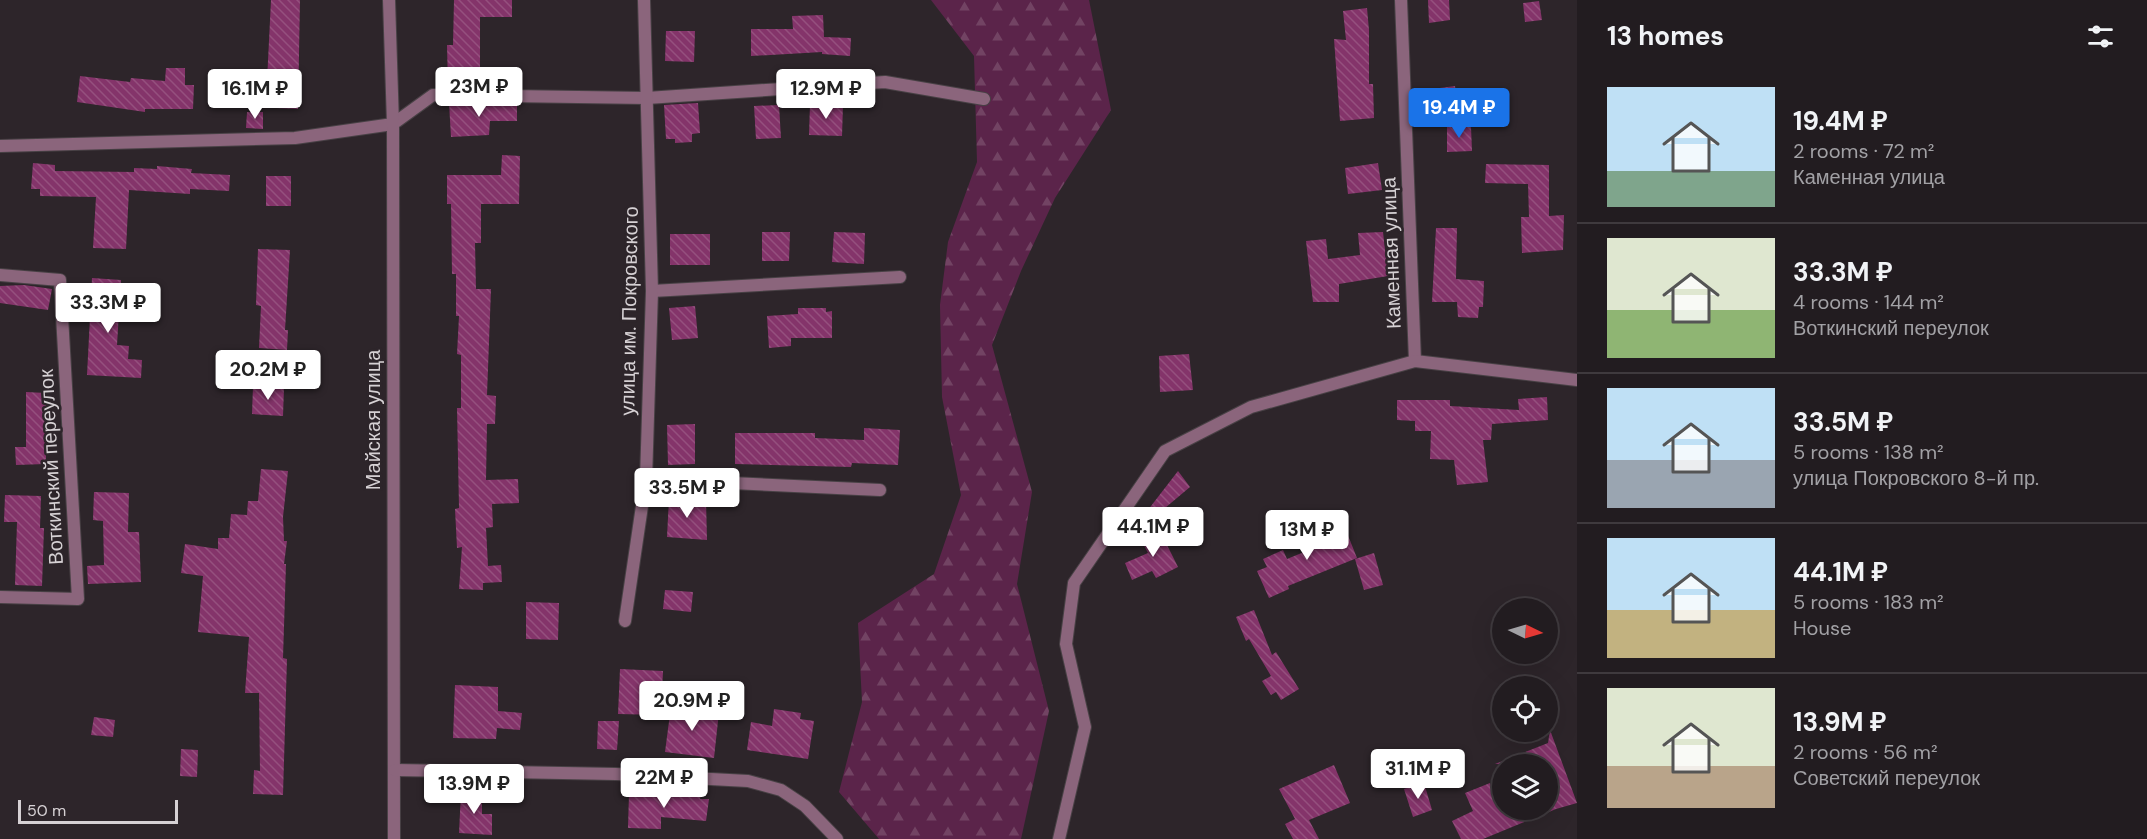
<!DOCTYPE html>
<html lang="en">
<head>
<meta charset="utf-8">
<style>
	body { margin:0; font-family:"DM Sans",sans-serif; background:#2a2529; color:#f1f3f6; height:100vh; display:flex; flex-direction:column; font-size:22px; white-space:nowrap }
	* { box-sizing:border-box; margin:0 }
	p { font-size:20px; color:#a2a1a5 }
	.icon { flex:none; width:33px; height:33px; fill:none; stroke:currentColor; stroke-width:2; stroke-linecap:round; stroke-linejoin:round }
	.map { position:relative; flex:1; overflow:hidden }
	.details { display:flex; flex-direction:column; background:#221c20; width:570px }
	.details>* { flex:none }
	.needle { width:39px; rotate:95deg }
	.buttons { position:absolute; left:1492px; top:598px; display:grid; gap:12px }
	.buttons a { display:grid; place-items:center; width:66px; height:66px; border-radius:50%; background:#221c20; box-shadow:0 6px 24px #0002,0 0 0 2px #3f3a3e; font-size:30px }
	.scale { position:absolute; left:18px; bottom:15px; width:160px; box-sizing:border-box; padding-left:6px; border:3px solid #d6d1d4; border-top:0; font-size:16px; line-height:21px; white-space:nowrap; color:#d6d1d4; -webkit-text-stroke:4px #2d252a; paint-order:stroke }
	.price { position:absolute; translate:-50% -51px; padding:0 14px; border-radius:6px; background:#fff; color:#222; font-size:20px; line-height:39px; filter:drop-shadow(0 2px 3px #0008) }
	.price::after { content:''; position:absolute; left:50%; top:36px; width:18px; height:14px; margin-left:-9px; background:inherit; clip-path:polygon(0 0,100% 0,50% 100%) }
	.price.current { background:#1a73e8; color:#fff }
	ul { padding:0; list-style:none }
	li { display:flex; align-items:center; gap:18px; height:150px; padding:0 30px }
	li+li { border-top:2px solid #3f3a3e }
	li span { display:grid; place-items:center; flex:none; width:168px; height:120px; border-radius:0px; color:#555 }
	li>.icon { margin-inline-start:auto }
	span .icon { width:72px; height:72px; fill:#fffc; stroke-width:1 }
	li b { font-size:26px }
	h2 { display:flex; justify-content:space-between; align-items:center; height:72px; padding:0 30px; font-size:26px }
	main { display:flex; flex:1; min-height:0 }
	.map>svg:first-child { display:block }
	.forest { fill:url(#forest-firs) }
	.building { fill:url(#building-back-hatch) }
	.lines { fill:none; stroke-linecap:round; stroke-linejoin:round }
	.minor-casing { stroke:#484145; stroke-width:14 }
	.tertiary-casing { stroke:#484145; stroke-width:14 }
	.minor { stroke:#8b657c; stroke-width:12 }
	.tertiary { stroke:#8b657c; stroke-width:12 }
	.labels { text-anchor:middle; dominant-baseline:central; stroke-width:5; stroke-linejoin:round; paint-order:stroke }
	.street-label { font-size:20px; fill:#d6d1d4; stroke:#2d252a }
</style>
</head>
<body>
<main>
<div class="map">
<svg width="1577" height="839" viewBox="0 0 1577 839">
	<defs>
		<pattern id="forest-firs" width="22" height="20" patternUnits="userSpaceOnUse" patternTransform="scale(1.5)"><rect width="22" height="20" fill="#5b244a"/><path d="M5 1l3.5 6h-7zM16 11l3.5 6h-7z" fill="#724363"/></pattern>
		<pattern id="building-back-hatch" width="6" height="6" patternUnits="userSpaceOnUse" patternTransform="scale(1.5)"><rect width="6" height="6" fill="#84346a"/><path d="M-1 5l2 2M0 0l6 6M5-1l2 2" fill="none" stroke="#95507e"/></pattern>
	</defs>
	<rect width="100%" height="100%" fill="#2d252a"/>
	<!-- forest -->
	<polygon class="forest" points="931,0 1089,0 1111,110 1055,198 1021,271 992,345 1032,492 1017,584 1049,711 1021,839 879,839 839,792 862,702 858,623 934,574 961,495 942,397 940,305 948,242 977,162 974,56"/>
	<!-- building -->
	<g class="building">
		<polygon points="271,0 300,0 298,109 254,107 255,81 267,81"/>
		<polygon points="454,0 512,0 512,17 480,17 480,87 448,87 447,45 453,45"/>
		<polygon points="1428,0 1449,0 1450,20 1429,23"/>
		<polygon points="1539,1 1542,20 1525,22 1523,3"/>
		<polygon points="1367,8 1369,30 1369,84 1373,84 1374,118 1340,121 1334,39 1346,40 1343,11"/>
		<polygon points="823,15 824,37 851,38 850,56 822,54 822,52 751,56 751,29 793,29 792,16"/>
		<polygon points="666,31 695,31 694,62 665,61"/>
		<polygon points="166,68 185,68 185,85 194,85 193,109 145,109 145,112 77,102 80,76 130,82 131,78 165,81"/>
		<polygon points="1455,86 1457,104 1434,107 1432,89"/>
		<polygon points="449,103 517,104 517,121 490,121 489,135 451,137"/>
		<polygon points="698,103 700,133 692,134 692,142 675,143 675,139 666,139 664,105"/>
		<polygon points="810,104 843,105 842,136 809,135"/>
		<polygon points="779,105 781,138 756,139 754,106"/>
		<polygon points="247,112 263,112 263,129 246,128"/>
		<polygon points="1447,127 1471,127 1472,151 1447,152"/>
		<polygon points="502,155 520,156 519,204 481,204 481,243 475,243 476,289 491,289 487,395 496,396 495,424 487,424 486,480 518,479 519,503 492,504 493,527 486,528 488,566 501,565 502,582 483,583 483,590 459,589 462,547 457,548 455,509 459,508 457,408 461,408 461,355 457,354 459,316 456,316 456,274 452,274 451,204 447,204 447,175 501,175"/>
		<polygon points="33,163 55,165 55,171 134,172 134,168 157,169 157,166 192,169 191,173 230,175 229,191 190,189 190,194 129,190 126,249 93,248 96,197 40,196 40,189 31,189"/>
		<polygon points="1378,163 1382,190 1348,194 1345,168"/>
		<polygon points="1486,164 1549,165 1549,216 1564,215 1563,250 1522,253 1521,217 1529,217 1528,184 1485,183"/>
		<rect x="266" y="176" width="25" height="30"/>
		<polygon points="1436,228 1457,228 1456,279 1484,281 1483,307 1479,307 1478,318 1458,317 1457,302 1432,302"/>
		<polygon points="762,232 790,232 789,261 762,261"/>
		<polygon points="834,232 865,233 864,264 832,262"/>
		<polygon points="1383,232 1388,276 1339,284 1339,302 1313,302 1306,241 1326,239 1328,259 1360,255 1358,233"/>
		<rect x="670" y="234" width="40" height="31"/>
		<polygon points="258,249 290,250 285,330 288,330 287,350 259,348 261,306 256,305"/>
		<polygon points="92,278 121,280 117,345 129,346 128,359 142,360 141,378 87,375"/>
		<polygon points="24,285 52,289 48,310 0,303 0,286"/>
		<polygon points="695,306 698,338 672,340 669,308"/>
		<polygon points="798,308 826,308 826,312 832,311 832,338 791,338 791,346 769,348 767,316 798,314"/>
		<polygon points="1189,354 1193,390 1160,392 1159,356"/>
		<polygon points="253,386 284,388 283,416 252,414"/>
		<polygon points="26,392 46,393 46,464 16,465 15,447 26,447"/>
		<polygon points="1547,397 1548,420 1492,424 1491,440 1483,440 1488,482 1457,485 1454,460 1430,459 1431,431 1415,431 1415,421 1397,420 1397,400 1450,400 1450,406 1519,410 1518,399"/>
		<polygon points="695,424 695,464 668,465 667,425"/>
		<polygon points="864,428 900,430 898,465 852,463 851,467 735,464 735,433 815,433 815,438 864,440"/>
		<polygon points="261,469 288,471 283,517 284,541 287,541 284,564 286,564 283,658 287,659 283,795 253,794 254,770 260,771 259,693 245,693 249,637 198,632 203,576 181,573 185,544 218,549 218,538 229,538 231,514 247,515 248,501 258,501"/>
		<polygon points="1178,471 1190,487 1146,524 1141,519"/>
		<polygon points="94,492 129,493 128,532 139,532 141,582 88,584 87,566 104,565 103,521 93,520"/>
		<polygon points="5,495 41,496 40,528 44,528 42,586 15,585 17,522 4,522"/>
		<polygon points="669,498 706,500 707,540 667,537"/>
		<polygon points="1343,523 1357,558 1288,586 1289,589 1269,598 1257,571 1267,567 1263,559 1283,550 1287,559 1321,545 1316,534"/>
		<polygon points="1159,529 1178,567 1156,578 1152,571 1132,580 1125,563 1148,553 1140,538"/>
		<polygon points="1374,553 1383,585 1364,590 1355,559"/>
		<polygon points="665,590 693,592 691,612 663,609"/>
		<polygon points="526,602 559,603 558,640 526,639"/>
		<polygon points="1254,610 1272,655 1276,652 1299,689 1281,700 1276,692 1271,695 1262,681 1271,676 1249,639 1246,641 1236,617"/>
		<polygon points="620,669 663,671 661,715 618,714"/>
		<polygon points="455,685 498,687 498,711 522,713 520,730 497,728 496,739 453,738"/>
		<polygon points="671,706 719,712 714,758 665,752"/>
		<polygon points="774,709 801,713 800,719 814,721 808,759 747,750 751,722 772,726"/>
		<polygon points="94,717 115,720 113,737 91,735"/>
		<polygon points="598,721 619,721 617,750 597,749"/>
		<polygon points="1550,730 1577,803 1556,809 1483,839 1461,839 1452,821 1473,811 1465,793 1490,783 1500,810 1548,810 1548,765 1495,764 1548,743"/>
		<polygon points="181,749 198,750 197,777 180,776"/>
		<polygon points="1334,765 1350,803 1309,820 1319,839 1293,839 1285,824 1295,819 1279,789"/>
		<polygon points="1424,783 1432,810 1413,817 1404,789"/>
		<polygon points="461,792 482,793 482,814 492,814 492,835 459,833"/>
		<polygon points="629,793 701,796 700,799 709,799 706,821 661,817 661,829 628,828"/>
	</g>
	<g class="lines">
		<defs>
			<g id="minor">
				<polyline points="1401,0 1415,361"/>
				<polyline points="0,146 295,138 393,124 433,95 647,98 885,82 984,99"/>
				<polyline points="0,275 60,280 78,599 0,597"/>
				<polyline points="652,291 900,277"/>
				<polyline points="646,479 880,490"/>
				<polyline points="625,621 646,479 652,291 644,0"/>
				<polyline points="1059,839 1085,727 1066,644 1074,583 1165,451 1251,407 1415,361 1577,380"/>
			</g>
			<g id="tertiary">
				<polyline points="389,0 393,124 394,839"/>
				<polyline points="395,770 616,774 748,781 781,790 805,806 837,839"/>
			</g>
		</defs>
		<!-- minor casing -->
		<use href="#minor" class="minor-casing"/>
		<!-- tertiary casing -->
		<use href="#tertiary" class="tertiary-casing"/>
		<!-- minor -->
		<use href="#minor" class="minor"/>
		<!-- tertiary -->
		<use href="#tertiary" class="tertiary"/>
	</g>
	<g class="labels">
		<!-- street labels -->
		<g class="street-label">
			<text transform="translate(1391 253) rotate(-92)">Каменная улица</text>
			<text transform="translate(629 311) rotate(-89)">улица им. Покровского</text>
			<text transform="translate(373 420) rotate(-90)">Майская улица</text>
			<text transform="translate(51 467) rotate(-93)">Воткинский переулок</text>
		</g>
	</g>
</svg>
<div class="buttons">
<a><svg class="needle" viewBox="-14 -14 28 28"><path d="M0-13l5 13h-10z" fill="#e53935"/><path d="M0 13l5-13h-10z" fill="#a2a1a5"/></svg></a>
<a><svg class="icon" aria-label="locate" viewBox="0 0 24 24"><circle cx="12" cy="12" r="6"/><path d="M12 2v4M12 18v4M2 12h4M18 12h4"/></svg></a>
<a><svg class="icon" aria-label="layers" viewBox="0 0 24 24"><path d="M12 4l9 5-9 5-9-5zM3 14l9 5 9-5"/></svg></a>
</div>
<div class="scale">50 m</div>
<b class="price" style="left:479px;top:118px">23M ₽</b>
<b class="price" style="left:255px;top:120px">16.1M ₽</b>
<b class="price" style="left:826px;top:120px">12.9M ₽</b>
<b class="price current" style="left:1459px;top:139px">19.4M ₽</b>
<b class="price" style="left:108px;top:334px">33.3M ₽</b>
<b class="price" style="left:268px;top:401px">20.2M ₽</b>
<b class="price" style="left:687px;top:519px">33.5M ₽</b>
<b class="price" style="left:1153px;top:558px">44.1M ₽</b>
<b class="price" style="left:1307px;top:561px">13M ₽</b>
<b class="price" style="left:692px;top:732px">20.9M ₽</b>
<b class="price" style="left:1418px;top:800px">31.1M ₽</b>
<b class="price" style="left:664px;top:809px">22M ₽</b>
<b class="price" style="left:474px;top:815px">13.9M ₽</b>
</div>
<section class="details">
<h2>13 homes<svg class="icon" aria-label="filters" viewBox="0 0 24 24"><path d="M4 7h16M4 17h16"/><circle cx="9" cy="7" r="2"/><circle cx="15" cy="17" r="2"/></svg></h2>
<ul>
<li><span style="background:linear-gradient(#bfe0f5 70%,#7fa58c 0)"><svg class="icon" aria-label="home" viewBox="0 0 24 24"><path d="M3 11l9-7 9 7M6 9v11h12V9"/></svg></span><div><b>19.4M ₽</b><p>2 rooms · 72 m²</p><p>Каменная улица</p></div></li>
<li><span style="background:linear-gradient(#dfe7d0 60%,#8fb573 0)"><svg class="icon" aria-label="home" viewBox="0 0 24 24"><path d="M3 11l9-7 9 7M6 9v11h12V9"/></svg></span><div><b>33.3M ₽</b><p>4 rooms · 144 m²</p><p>Воткинский переулок</p></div></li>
<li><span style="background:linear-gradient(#bfe0f5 60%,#9aa5b1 0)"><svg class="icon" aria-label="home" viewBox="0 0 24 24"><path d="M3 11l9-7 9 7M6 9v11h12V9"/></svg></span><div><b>33.5M ₽</b><p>5 rooms · 138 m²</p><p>улица Покровского 8-й пр.</p></div></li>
<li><span style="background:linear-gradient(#bfe0f5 60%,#c2b280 0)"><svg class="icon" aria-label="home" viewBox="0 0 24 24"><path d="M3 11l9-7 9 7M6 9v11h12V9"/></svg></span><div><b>44.1M ₽</b><p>5 rooms · 183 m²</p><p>House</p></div></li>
<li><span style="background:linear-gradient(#dfe7d0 65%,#b9a48a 0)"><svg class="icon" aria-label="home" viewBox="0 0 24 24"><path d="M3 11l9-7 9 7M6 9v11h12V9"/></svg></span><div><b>13.9M ₽</b><p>2 rooms · 56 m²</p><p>Советский переулок</p></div></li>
</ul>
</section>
</main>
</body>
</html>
